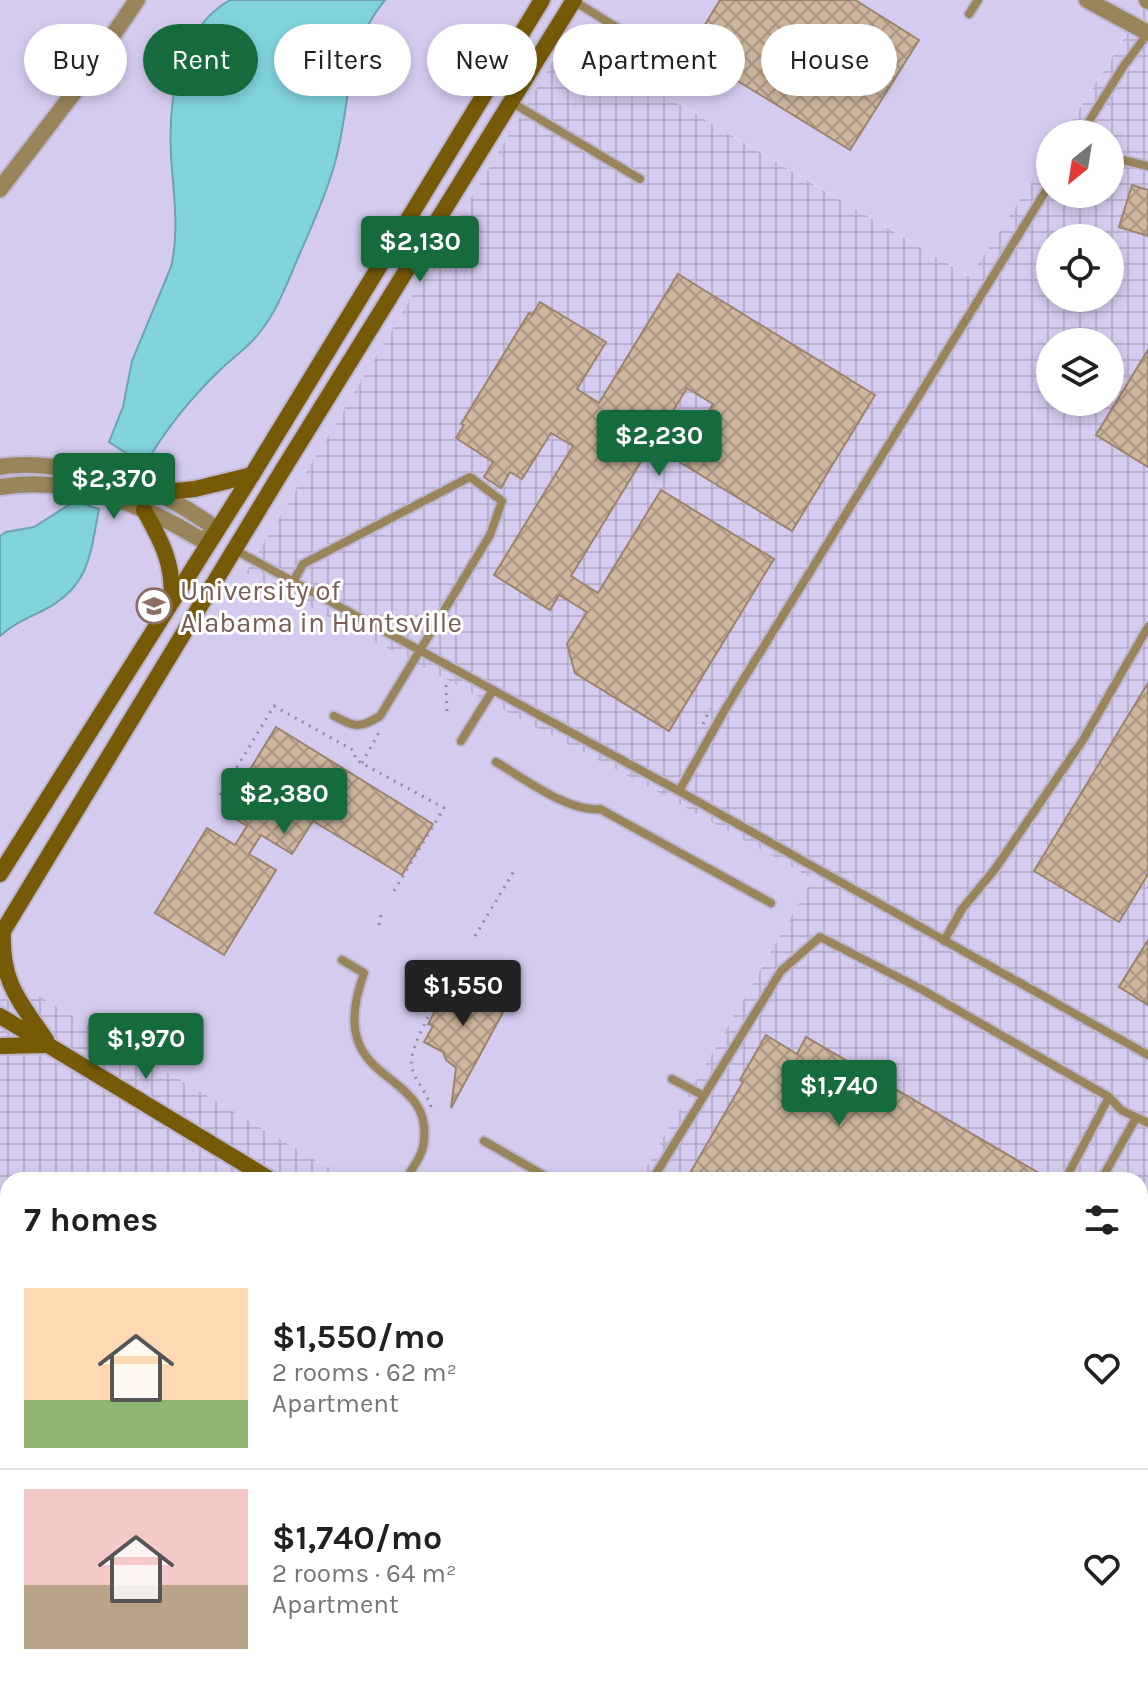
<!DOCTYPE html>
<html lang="en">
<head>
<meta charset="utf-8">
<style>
	body { margin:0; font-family:Karla,sans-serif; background:#f2f2f2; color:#202124; height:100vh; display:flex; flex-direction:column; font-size:30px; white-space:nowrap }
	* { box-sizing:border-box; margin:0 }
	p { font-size:26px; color:#757577 }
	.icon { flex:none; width:44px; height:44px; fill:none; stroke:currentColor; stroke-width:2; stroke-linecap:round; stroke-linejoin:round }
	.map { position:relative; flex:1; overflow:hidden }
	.sheet { position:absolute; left:0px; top:1172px; width:1148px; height:512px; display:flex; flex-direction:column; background:#fff; border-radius:24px 24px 0 0; box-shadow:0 4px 12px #0003 }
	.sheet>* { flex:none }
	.guide { position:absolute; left:24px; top:24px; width:1100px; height:72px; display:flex; gap:16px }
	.needle { width:52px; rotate:210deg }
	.buttons { position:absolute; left:1036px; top:120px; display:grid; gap:16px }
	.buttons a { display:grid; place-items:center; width:88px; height:88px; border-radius:50%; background:#fff; box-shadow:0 4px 12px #0003; font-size:40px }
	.price { position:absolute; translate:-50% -68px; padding:0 18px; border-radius:8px; background:#166b3d; color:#fff; font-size:26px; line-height:52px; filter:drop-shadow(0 2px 4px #0008) }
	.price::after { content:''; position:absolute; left:50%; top:48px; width:24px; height:18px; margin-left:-12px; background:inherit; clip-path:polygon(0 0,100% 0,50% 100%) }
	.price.current { background:#222; color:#fff }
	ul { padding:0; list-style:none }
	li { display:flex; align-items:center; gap:24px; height:200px; padding:0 24px }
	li+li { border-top:2px solid #e0e0e0 }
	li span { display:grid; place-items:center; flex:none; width:224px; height:160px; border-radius:0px; color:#555 }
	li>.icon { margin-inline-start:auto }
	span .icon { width:96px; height:96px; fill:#fffc; stroke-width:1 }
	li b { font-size:34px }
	h2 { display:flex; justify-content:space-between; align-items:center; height:96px; padding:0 24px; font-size:34px }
	.pill { padding:0 28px; border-radius:36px; background:#fff; box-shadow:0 4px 12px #0003; font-size:28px; line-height:72px }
	.pill.current { background:#166b3d; color:#fff }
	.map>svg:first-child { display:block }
	.built { fill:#d5cbef }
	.industrial { fill:url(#industrial-grid); fill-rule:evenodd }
	.water { fill:#80d3dd; stroke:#6ba4af; stroke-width:2 }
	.building { fill:url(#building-cross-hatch); stroke:#9a846d; stroke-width:2; fill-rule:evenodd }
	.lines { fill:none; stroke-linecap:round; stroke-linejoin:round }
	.service-casing { stroke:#bdb6d0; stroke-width:12 }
	.minor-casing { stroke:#bdb6d0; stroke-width:20 }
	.secondary-casing { stroke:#bdb6d0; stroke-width:20 }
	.path { stroke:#918ba1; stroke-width:3; stroke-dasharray:2 6; stroke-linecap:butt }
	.service { stroke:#99855b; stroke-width:8 }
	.minor { stroke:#99855b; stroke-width:16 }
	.secondary { stroke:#775a07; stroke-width:16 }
	.labels { text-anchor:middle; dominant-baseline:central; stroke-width:6; stroke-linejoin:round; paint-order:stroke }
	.education-label { font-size:28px; fill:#785e54; stroke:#fff; text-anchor:start }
</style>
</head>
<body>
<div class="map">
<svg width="1148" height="1684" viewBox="0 0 1148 1684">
	<defs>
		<pattern id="industrial-grid" width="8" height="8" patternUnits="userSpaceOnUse" patternTransform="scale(2)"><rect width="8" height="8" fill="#d5cbef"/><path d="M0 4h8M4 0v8" fill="none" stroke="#b8afce"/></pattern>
		<pattern id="building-cross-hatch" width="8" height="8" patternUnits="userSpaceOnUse" patternTransform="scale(2)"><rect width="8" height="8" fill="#cfb79f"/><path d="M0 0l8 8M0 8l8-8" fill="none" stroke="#a99683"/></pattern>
	</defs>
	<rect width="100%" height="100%" fill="#e2d9f8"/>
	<!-- built -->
	<polygon class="built" points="0,0 1148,0 1063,134 1050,134 1050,154 971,277 567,38 247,573 658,792 813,879 639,1180 349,1180 0,973"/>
	<!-- industrial -->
	<g class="industrial">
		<path d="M1148,1v1683h-1107l-4,-8h1103v-496h-501l174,-301 -155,-87 -412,-219 321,-535 403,239 80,-123v40h60v-60h-47zM1050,238h60v60h-60zM1050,342h60v60h-60z"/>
		<polygon points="0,973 349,1180 8,1180 8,1617 0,1600"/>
	</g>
	<!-- water -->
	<g class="water">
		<path d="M230,0h155c-43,51 -33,106 -51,166 -8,29 -21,57 -33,85 -12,27 -22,57 -41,81 -11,15 -27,25 -40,38 -30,29 -54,58 -75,95l-36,-23 14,-35 9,-46 39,-94c9,-37 2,-75 0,-112 -3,-56 7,-125 59,-155z"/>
		<path d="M75,501l24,8c-9,46 -9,77 -55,101 -16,8 -31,14 -44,26v-100l6,-4 28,-5z"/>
	</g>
	<!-- building -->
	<g class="building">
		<polygon points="720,0 855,0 919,40 850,150 689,51"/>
		<polygon points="1132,185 1148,190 1148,236 1119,227"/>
		<path d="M678,274l197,121 -83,136 -114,-70 4,-5 -27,-17 -84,137 27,17 63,-103 113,69 -105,172 -94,-58 -8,-29 20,-32 -28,-17 -9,15 -56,-35 79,-129 -22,-13 -29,46 -12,-7 -9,16 -17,-11 9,-15 -37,-24 8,-13 -3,-1 68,-111 3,2 8,-13 66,40 -29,47 22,14zM687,388l26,16 -20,33 -26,-16z"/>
		<polygon points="1148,350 1148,467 1096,435"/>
		<polygon points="1148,683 1148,874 1119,922 1034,871"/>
		<polygon points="276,727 433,824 402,875 313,821 292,854 261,835 249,854 276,870 224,955 155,913 207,828 235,845 247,826 224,812"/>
		<polygon points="1148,940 1148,1005 1119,987"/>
		<polygon points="453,978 507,1005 451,1108 456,1068 446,1060 443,1052 424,1042 433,1026 428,1024"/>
		<polygon points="766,1035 797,1054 806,1037 1039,1173 1035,1180 686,1180 743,1082 740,1080"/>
	</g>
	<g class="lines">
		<defs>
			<g id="service">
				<polyline points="574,1 658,53"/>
				<polyline points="969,14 978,0"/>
				<polyline points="511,102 640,179"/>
				<polyline points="1081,134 1123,67 1148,33"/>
				<polyline points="1110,157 1148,166"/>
				<polyline points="235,550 679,791 1148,1055"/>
				<path d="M293,582l10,-18 167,-87 32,24 -12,34 -110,181c-21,13 -25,11 -46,0"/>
				<polyline points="461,741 493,690"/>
				<path d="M496,762c29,17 72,50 104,47l171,94"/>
				<polyline points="679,791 727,706 1050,184"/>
				<polyline points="944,941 962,909 995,869 1083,740 1148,627"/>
				<path d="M342,960l22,13c-8,22 -15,50 -4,73 18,39 74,42 63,101 -2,11 -12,23 -18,33"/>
				<polyline points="672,1079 702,1095"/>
				<polyline points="484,1141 552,1180"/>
				<polyline points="652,1180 781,971 820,937 919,988 1109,1097 1121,1110 1148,1123"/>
				<polyline points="1065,1180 1109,1097"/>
				<polyline points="1101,1180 1136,1118"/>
				<polyline points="1146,1362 1148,1363"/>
				<polyline points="227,1684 244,1676"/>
				<polyline points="1065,1684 1070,1676"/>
			</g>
			<g id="minor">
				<polyline points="1087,0 1148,33"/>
				<polyline points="1147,0 1148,1"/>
				<polyline points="0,189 72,95 137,0"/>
				<path d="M0,467c41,-8 116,9 155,25 19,8 37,21 55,32l3,12"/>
				<path d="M0,487c69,-12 143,17 200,52l13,-3"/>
				<polyline points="518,1684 522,1676"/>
			</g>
			<g id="secondary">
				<polyline points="157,493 195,489 252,475"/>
				<path d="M144,510c17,30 31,56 27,92"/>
				<polyline points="0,874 252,475 542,0"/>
				<path d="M3,932c-2,51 16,68 43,108"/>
				<polyline points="0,936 279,476 574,0"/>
				<polyline points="0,1016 271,1180"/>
				<polyline points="0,1046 47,1045"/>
				<polyline points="1110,1676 1124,1684"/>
			</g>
		</defs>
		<!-- service casing -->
		<use href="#service" class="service-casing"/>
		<!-- minor casing -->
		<use href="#minor" class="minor-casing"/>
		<!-- secondary casing -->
		<use href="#secondary" class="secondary-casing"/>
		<!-- path -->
		<g class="path">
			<polyline points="446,685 447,711"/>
			<polyline points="703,724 710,709"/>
			<polyline points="362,763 381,729"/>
			<polyline points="220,795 274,706 353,750 356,760 444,808 391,896"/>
			<polyline points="379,925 382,910"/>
			<polyline points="475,936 514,871"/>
			<path d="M431,1107c-4,-14 -15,-25 -19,-39 -7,-20 39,-91 51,-111"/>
		</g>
		<!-- service -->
		<use href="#service" class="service"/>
		<!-- minor -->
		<use href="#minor" class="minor"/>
		<!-- secondary -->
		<use href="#secondary" class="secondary"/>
	</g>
	<!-- icons -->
	<defs>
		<symbol id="university-ring" viewBox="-11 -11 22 22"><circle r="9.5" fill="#fff" stroke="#8d6e63" stroke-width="1.5"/><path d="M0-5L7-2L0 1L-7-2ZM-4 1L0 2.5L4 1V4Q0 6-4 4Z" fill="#8d6e63"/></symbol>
	</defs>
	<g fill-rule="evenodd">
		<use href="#university-ring" x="134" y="586" width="40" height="40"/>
	</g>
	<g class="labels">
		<!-- education labels -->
		<g class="education-label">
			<text x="180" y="590">University of<tspan x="180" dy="32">Alabama in Huntsville</tspan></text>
		</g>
	</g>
</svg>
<div class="buttons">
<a><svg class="needle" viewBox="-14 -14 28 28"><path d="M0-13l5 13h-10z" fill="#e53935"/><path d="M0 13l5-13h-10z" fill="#757577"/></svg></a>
<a><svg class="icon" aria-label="locate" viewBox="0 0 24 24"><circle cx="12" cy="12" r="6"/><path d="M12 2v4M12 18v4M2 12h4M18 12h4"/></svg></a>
<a><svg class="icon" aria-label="layers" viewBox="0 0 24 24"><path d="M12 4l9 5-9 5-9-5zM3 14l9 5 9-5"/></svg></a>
</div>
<b class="price" style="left:420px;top:284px">$2,130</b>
<b class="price" style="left:659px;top:478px">$2,230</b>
<b class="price" style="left:114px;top:521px">$2,370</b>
<b class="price" style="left:284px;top:836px">$2,380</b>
<b class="price current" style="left:463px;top:1028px">$1,550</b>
<b class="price" style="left:146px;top:1081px">$1,970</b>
<b class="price" style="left:839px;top:1128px">$1,740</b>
<div class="guide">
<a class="pill">Buy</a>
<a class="pill current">Rent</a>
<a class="pill">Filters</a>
<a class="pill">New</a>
<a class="pill">Apartment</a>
<a class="pill">House</a>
</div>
<section class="sheet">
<h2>7 homes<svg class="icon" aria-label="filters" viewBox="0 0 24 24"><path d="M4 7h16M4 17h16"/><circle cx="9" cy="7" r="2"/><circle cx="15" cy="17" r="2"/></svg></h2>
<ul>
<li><span style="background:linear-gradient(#ffd9b3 70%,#8fb573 0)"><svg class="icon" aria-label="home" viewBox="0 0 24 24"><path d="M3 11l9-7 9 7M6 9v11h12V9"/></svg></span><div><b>$1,550/mo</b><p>2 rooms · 62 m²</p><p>Apartment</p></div><svg class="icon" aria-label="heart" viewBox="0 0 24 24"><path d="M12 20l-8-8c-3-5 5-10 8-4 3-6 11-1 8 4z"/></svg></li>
<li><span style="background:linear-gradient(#f6c9c9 60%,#b9a48a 0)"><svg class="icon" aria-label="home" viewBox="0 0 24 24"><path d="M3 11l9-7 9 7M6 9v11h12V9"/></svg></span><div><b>$1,740/mo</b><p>2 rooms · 64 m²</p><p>Apartment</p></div><svg class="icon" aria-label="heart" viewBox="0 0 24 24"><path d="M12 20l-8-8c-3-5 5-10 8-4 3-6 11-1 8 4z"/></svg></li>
</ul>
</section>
</div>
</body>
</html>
